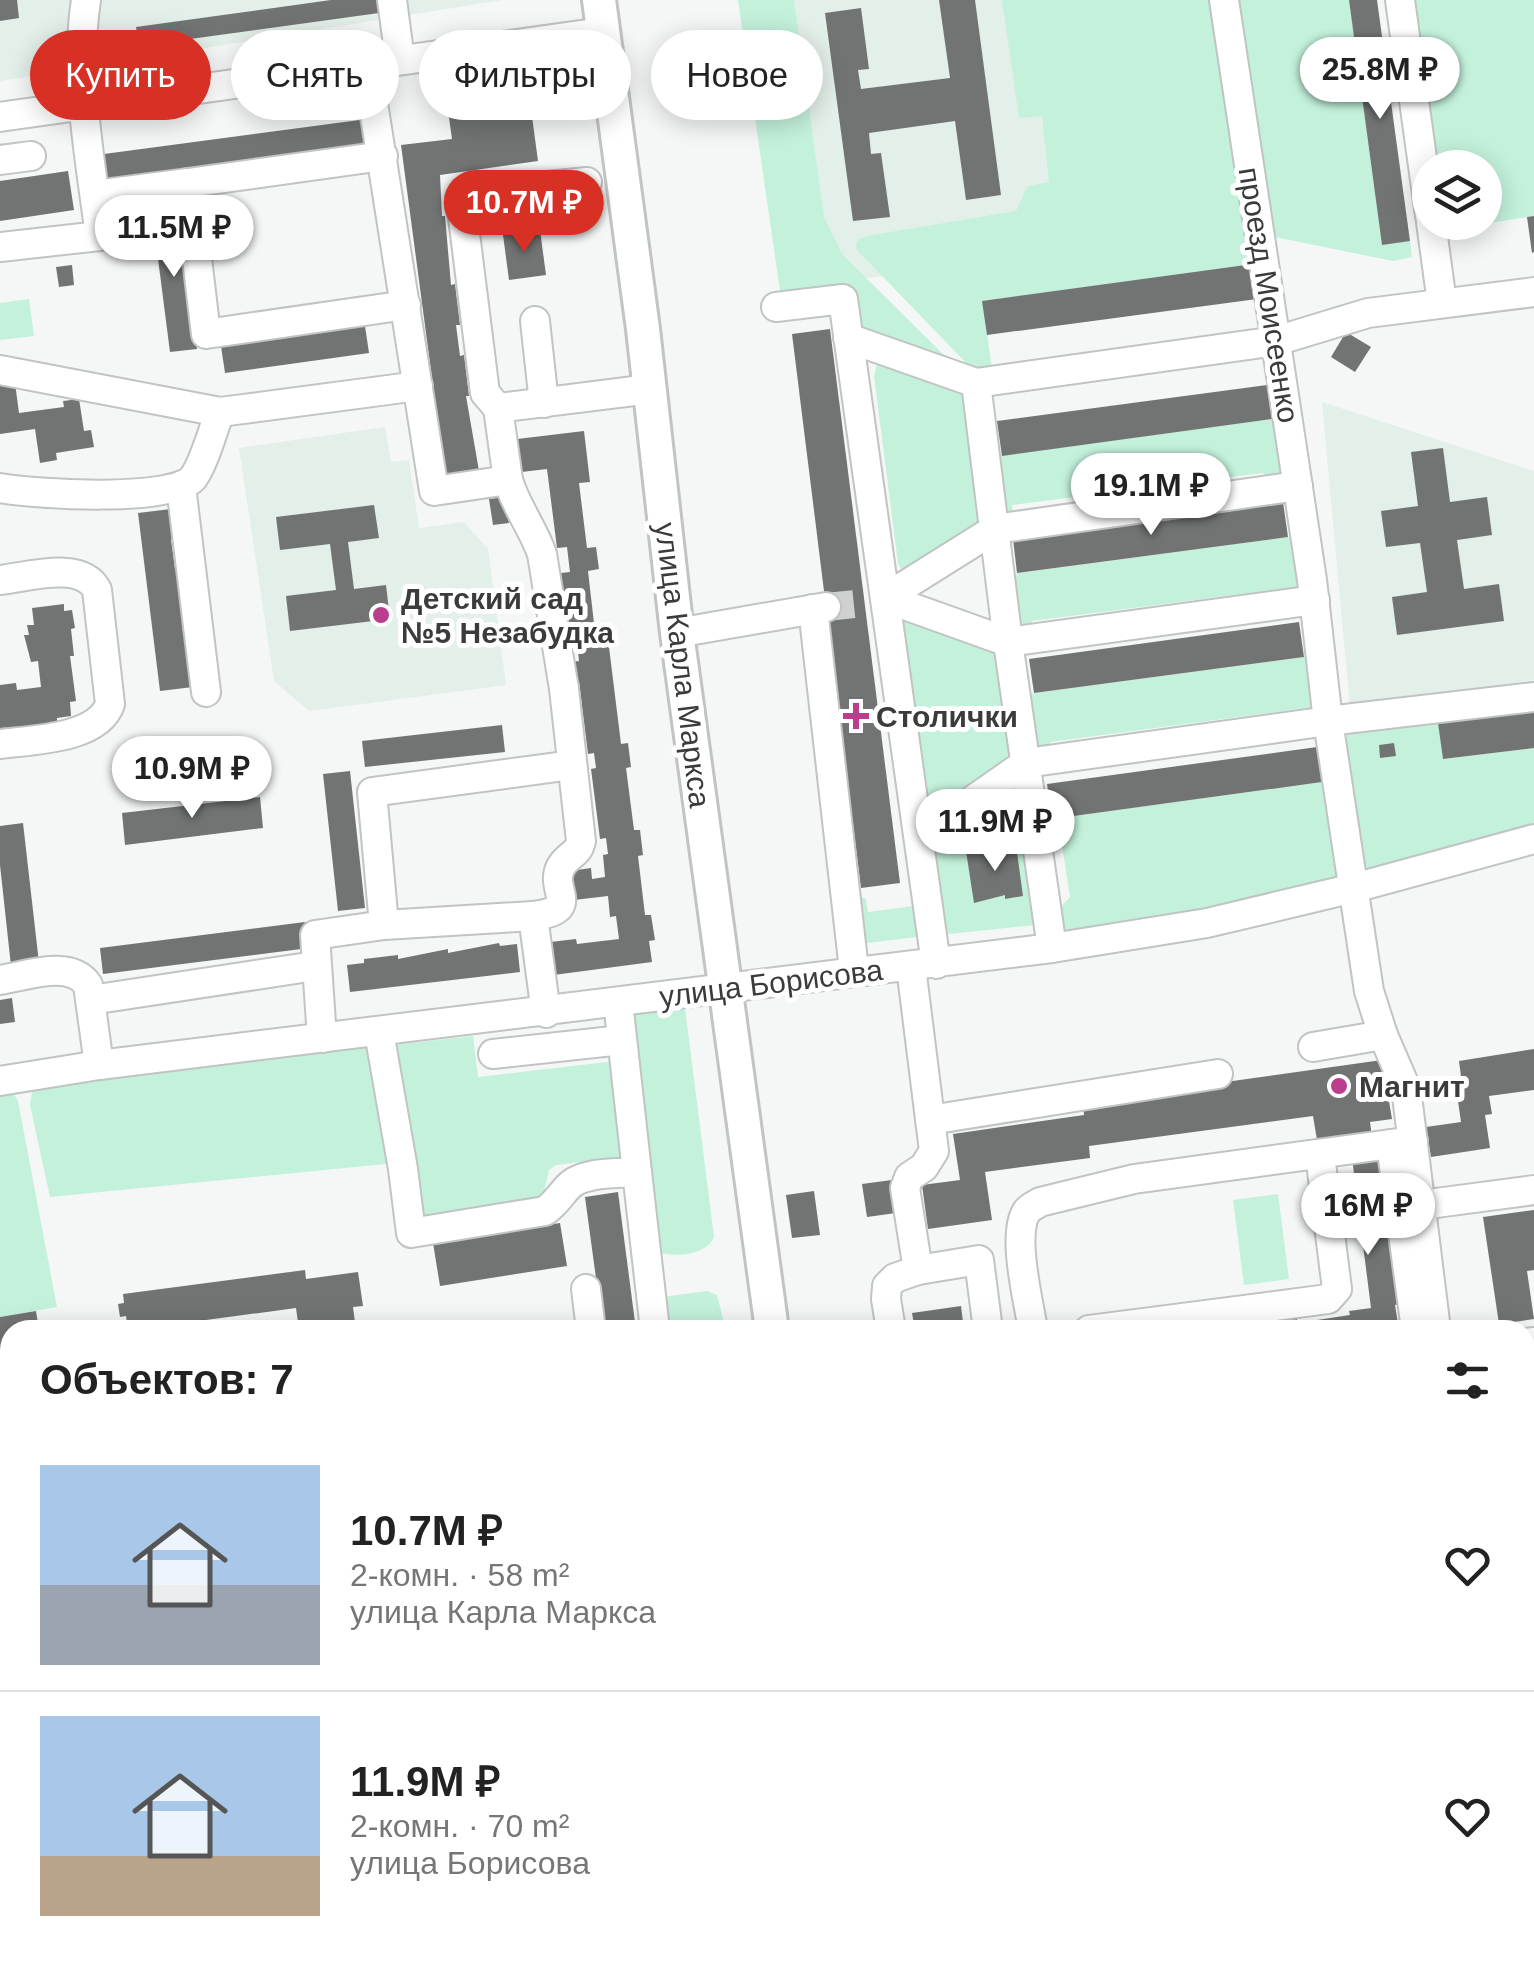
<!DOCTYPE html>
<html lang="ru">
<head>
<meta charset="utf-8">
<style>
	body { margin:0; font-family:Helvetica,sans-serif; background:#f6f6f6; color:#222; height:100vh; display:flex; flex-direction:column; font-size:38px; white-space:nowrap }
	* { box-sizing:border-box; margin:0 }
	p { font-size:32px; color:#767676 }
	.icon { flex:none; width:55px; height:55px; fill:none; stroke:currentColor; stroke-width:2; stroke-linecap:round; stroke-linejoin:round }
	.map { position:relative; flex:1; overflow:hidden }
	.sheet { position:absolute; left:0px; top:1320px; width:1535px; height:642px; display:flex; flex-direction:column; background:#fff; border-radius:30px 30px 0 0; box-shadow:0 5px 25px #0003 }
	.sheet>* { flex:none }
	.banner { position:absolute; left:30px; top:30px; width:1000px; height:90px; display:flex; gap:20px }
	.tools { position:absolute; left:1412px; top:150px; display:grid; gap:20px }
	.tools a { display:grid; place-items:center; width:90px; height:90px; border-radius:50%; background:#fff; box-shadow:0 5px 25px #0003; font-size:50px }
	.price { position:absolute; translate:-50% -85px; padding:0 22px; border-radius:35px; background:#fff; color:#222; font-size:32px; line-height:65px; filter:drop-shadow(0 2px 5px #0008) }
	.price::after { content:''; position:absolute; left:50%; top:60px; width:30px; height:22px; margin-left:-15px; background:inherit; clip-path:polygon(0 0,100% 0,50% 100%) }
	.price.active { background:#d93025; color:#fff }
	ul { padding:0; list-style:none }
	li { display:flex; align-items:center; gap:30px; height:250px; padding:0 40px }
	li+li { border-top:2px solid #e0e0e0 }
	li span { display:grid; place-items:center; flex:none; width:280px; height:200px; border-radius:0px; color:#555 }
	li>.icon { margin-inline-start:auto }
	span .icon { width:120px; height:120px; fill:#fffc; stroke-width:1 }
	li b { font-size:42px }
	h2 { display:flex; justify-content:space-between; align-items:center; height:120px; padding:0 40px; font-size:42px }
	.tag { padding:0 35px; border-radius:45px; background:#fff; box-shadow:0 5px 25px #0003; font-size:35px; line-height:90px }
	.tag.active { background:#d93025; color:#fff }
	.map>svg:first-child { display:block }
	.built { fill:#e3efe9 }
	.green { fill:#c3f1dc }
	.building { fill:#717473 }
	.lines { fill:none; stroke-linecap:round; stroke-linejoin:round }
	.minor-tunnel { stroke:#cfd1d0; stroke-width:28; stroke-dasharray:28 14; stroke-linecap:butt }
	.minor-casing { stroke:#c0c4c2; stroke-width:32 }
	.major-casing { stroke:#c0c4c2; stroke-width:38 }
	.minor { stroke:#fff; stroke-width:28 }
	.major { stroke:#fff; stroke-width:32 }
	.poi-dot { fill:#ba3e8d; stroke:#fff; stroke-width:4 }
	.labels { text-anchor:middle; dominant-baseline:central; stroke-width:10; stroke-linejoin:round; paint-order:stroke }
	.street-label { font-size:30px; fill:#3a3b3a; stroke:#fff }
	.poi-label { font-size:30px; font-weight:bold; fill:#3a3b3a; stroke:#fff; text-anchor:start }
</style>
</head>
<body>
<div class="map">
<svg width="1534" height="1962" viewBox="0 0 1534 1962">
	<rect width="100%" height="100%" fill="#f4f7f5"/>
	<!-- built -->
	<g class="built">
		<polygon points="0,0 502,0 0,81"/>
		<polygon points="746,0 1197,0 1229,228 783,290"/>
		<polygon points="1322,402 1534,471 1534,680 1350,707"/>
		<polygon points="385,427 391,462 409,460 419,528 464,522 488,549 506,685 309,711 274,681 239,448"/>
	</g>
	<!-- green -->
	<g class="green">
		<polygon points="738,0 794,0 824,217 842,254 952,363 855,331 848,290 781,298"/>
		<polygon points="1002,0 1214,0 1253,264 983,301 992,370 972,369 857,250 856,244 859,239 867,236 1016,211 1028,186 1049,182 1042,116 1019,118"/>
		<polygon points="1236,0 1349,0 1382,244 1410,241 1412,257 1393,261 1275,237 1270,228"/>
		<polygon points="1400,0 1534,0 1534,216 1432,232 1431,223 1485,222 1485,168 1430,168"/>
		<polygon points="29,299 34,336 0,340 0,303"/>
		<polygon points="886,362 968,391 984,523 910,570 901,569 898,563 874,376 877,364"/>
		<polygon points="1280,418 1288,474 1267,485 1263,473 1012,505 1013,519 1002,511 995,459 1002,455"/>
		<polygon points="1296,536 1303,588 1289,598 1287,588 1032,621 1032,633 1019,629 1012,581 1018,573"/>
		<polygon points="902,617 999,651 1014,758 931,815 926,811 900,623"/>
		<polygon points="1311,656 1318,708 1307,718 1305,708 1050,742 1050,753 1040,749 1037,743 1028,695 1034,693"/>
		<polygon points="1438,718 1443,759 1534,748 1534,824 1386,866 1369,869 1361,867 1341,735 1347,729"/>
		<polygon points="1014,782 1045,924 949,934 944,930 931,850 935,842"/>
		<polygon points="1322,782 1331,789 1338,877 1330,883 1201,915 1066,933 1059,909 1070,897 1062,845 1048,838 1052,819"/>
		<polygon points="853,893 866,899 868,912 921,905 925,936 859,944"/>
		<path d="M677,1006l8,2 29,229c-8,18 -36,20 -54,16l-3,-8 -26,-232z"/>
		<polygon points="473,1036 478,1077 616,1061 625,1153 620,1157 556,1165 549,1170 544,1192 531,1202 432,1218 424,1216 419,1210 394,1045"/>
		<polygon points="359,1044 368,1045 395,1163 50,1197 30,1105 32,1092 41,1087"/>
		<polygon points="7,1093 13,1093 18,1101 57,1307 0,1317 0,1096"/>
		<polygon points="1278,1194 1289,1279 1244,1285 1233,1200"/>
		<polygon points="707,1291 717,1295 726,1330 660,1330 661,1301 669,1296"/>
		<polygon points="1534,1352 1534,1432 1525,1434 1525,1354"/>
		<polygon points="0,1865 10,1865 10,1952 87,1953 90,1962 0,1962"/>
	</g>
	<!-- building -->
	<g class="building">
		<polygon points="0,0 17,0 19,18 0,21"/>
		<polygon points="331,0 377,0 379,13 139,46 136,27"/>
		<polygon points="939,0 975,0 1001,195 966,200 955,121 869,133 871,154 881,153 890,217 853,221 825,13 861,8 869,69 858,70 861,89 950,78"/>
		<polygon points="1349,0 1377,0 1410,241 1382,245"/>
		<polygon points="116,32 119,58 95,61 92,36"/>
		<polygon points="465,94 466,103 529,94 538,161 440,175 442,216 445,216 451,285 455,284 460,325 456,325 460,356 464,355 469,396 466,396 479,471 445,476 401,145 452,139 446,96"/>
		<polygon points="367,119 370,146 107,180 104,154"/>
		<polygon points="68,171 74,210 0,221 0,181"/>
		<polygon points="179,209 197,349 170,352 152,212"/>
		<polygon points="1534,216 1534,252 1532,253 1527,217"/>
		<polygon points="540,230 546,275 509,280 503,235"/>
		<polygon points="1253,264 1257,299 987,335 982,301"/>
		<polygon points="72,265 74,285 59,287 56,267"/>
		<polygon points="365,326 369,353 225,373 221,346"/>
		<polygon points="830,329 900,883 861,888 792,334"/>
		<polygon points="1346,332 1371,347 1355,372 1331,357"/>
		<polygon points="15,383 19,413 64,407 63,401 79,399 84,431 91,430 94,447 56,453 57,460 40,463 35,429 0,434 0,385"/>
		<polygon points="1267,385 1272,419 1002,456 997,421"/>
		<polygon points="584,431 590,482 579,483 587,548 596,547 599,569 588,571 595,632 607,631 621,744 628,743 631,767 626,768 634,830 640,830 643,855 638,856 645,915 651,915 655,940 649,941 652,962 546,976 542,943 576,939 577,944 619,939 616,916 610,917 608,896 574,900 570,871 591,868 592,879 605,877 603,855 608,854 606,838 600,839 591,769 596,768 594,753 588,754 579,681 573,682 571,662 579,661 576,633 568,634 561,573 570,572 567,547 557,548 547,469 513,473 509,440"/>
		<polygon points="1443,448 1450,502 1487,497 1492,535 1457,540 1464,589 1499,584 1504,621 1397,635 1392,597 1427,592 1420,543 1386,547 1381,511 1418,506 1411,452"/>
		<polygon points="505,497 509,523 493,525 489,499"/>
		<polygon points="1283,502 1288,537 1017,573 1013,539"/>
		<polygon points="374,505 379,538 348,542 354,589 386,585 390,619 290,631 286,596 336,590 330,544 280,550 276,517"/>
		<polygon points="171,509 175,538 171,539 175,569 178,569 185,626 182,626 193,687 160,691 138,513"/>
		<polygon points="64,604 64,611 72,610 75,628 71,629 74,656 70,656 76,701 70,702 71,716 57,718 57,723 29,726 30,731 11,733 11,729 0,730 0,685 16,683 17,690 41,687 38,661 31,662 24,635 29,635 27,625 34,625 32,608"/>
		<polygon points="1299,622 1304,657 1034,693 1029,659"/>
		<polygon points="1534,711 1534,748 1443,759 1438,723"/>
		<polygon points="502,725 505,752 365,767 362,741"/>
		<polygon points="1394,743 1396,756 1380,758 1379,745"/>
		<polygon points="1317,747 1322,782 1052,819 1047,784"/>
		<polygon points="350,771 365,908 338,911 323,774"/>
		<polygon points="260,797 263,828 125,845 122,813"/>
		<polygon points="23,823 39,963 11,966 0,865 0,826"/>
		<polygon points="1016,845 1023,896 1005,899 1005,895 974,903 966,851 983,849 983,853"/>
		<polygon points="305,922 309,948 103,974 100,948"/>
		<polygon points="499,943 500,946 517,944 520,972 350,992 347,965 364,963 364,959 398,955 398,959 448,949 448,953"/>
		<polygon points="12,998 15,1022 0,1024 0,1000"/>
		<polygon points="1534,1049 1534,1090 1489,1096 1492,1114 1485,1115 1490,1148 1431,1157 1426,1127 1461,1122 1458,1101 1464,1100 1459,1061"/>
		<polygon points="1382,1060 1392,1119 1370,1122 1372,1137 1318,1146 1313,1116 1089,1146 1090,1158 985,1172 992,1220 928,1229 922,1185 960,1180 953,1134 1084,1115 1083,1102"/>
		<polygon points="1381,1155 1400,1304 1395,1305 1399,1330 1269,1330 1269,1326 1281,1325 1281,1321 1297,1319 1297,1323 1350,1315 1349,1311 1371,1308 1352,1158"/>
		<polygon points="892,1180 896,1213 867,1217 862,1184"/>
		<polygon points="814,1191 820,1235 792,1238 786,1195"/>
		<polygon points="618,1192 636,1330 603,1330 585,1197"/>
		<polygon points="1534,1210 1534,1270 1527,1271 1534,1319 1499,1324 1483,1217"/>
		<polygon points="560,1223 567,1266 440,1286 433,1243"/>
		<polygon points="305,1270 306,1279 358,1272 363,1306 353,1307 356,1330 299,1330 296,1308 132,1330 128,1330 126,1316 120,1317 118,1304 124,1303 123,1294"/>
		<polygon points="961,1306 964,1330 915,1330 912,1313"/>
		<polygon points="36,1311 39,1330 10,1330 10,1353 0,1355 0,1317"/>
		<polygon points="1525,1500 1530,1520 1534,1520 1534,1630 1525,1632"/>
		<polygon points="0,1506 10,1531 10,1599 0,1603"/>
	</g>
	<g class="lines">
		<!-- minor-tunnel -->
		<polyline class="minor-tunnel" points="826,607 864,603"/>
		<defs>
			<g id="minor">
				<polyline points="392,0 400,60"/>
				<polyline points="1224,0 1312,580 1328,721 1369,991 1383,1035 1406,1088 1436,1330"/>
				<polyline points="1400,0 1430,216"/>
				<polyline points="367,65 434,491 508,480 498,408 650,389"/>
				<polyline points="0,117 602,32"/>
				<polyline points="383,156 188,183 206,334 406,305"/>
				<polyline points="0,160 31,156"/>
				<polyline points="95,195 188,183"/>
				<polyline points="1431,222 1442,303"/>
				<path d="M0,247l100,-11c-10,-78 -26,-158 -14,-236"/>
				<polyline points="776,307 843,299 936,964"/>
				<polyline points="535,321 544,403"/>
				<polyline points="848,338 976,383 1008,642 1052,948"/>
				<polyline points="0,370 220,412 418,386"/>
				<polyline points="976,383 1276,341 1368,313 1534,292"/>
				<polyline points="498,408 485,393 462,210 467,198 476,193 587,182"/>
				<path d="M508,480c8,27 25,48 34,74l22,135 17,152c-3,14 -12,13 -19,24 -16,23 23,45 -29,51l13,97"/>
				<polyline points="181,486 206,692"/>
				<polyline points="1298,486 995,529 885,598 1008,642 1315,600"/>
				<path d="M0,488c33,6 172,15 193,-10 11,-14 20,-49 27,-66"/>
				<path d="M0,580c28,-3 82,-20 97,10l13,114c-12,35 -78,36 -110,40"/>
				<polyline points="813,609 854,970"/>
				<polyline points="677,633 826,607"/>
				<polyline points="920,837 1026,763 1328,721 1534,697"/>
				<polyline points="384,925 533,916"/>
				<polyline points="911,967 934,1151 924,1167 909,1177 905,1188 918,1270 979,1260 988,1330"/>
				<path d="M0,980c27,-4 70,-21 88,5l11,80"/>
				<polyline points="91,1000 315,966"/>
				<path d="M379,1032l24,137 8,64 134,-22c11,-8 14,-14 22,-23 14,-17 50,-14 70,-16l-19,-170"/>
				<polyline points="322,1038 315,935 384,925 372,792 572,765"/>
				<polyline points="1313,1047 1383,1035"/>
				<polyline points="493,1054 622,1040"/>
				<polyline points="0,1081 99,1065 1052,948 1207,923 1354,888 1534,839"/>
				<polyline points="930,1120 1218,1074"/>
				<polyline points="1391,1144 1416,1330"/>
				<polyline points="637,1172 655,1330"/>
				<polyline points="1421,1205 1534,1190"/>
				<polyline points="586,1289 591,1330"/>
				<polyline points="891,1330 886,1299 887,1286 895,1278 918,1270"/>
				<path d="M1033,1330c-4,-27 -22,-96 -6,-119 3,-4 9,-6 13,-9l94,-23 279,-38"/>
				<polyline points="1089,1330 1328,1299 1337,1289 1320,1155"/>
				<polyline points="1525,1343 1534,1342"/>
				<polyline points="0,1375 10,1373"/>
				<polyline points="1525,1447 1534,1446"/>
				<polyline points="457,1952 458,1962"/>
				<polyline points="770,1952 771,1962"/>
				<polyline points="1524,1952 1526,1962"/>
				<polyline points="183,1962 184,1952"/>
				<polyline points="548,1962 553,1952"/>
				<polyline points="722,1962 743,1952"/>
			</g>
			<g id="major">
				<polyline points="599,0 643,329 677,633 772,1330"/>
				<polyline points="848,1952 850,1962"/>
			</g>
		</defs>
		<!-- minor casing -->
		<use href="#minor" class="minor-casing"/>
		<!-- major casing -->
		<use href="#major" class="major-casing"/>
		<!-- minor -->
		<use href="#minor" class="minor"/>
		<!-- major -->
		<use href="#major" class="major"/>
	</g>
	<!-- markers -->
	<g class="poi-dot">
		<circle cx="381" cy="615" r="10"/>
		<path d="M851 701h10v10h10v10h-10v10h-10v-10h-10v-10h10z"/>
		<circle cx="1339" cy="1086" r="10"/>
	</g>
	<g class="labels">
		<!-- street labels -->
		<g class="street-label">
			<text transform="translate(1269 295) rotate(81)">проезд Моисеенко</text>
			<text transform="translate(683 665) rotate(83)">улица Карла Маркса</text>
			<text transform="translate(771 983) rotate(-7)">улица Борисова</text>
		</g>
		<!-- poi labels -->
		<g class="poi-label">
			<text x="401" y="598">Детский сад<tspan x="401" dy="34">№5 Незабудка</tspan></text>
			<text x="876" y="716">Столички</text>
			<text x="1359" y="1086">Магнит</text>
		</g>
	</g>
</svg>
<div class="tools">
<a><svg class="icon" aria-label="layers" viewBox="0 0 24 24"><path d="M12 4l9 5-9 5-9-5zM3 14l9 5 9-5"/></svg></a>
</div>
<b class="price" style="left:1380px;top:122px">25.8M ₽</b>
<b class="price active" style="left:524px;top:255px">10.7M ₽</b>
<b class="price" style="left:174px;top:280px">11.5M ₽</b>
<b class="price" style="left:1151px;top:538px">19.1M ₽</b>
<b class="price" style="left:192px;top:821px">10.9M ₽</b>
<b class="price" style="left:995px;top:874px">11.9M ₽</b>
<b class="price" style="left:1368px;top:1258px">16M ₽</b>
<div class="banner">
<a class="tag active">Купить</a>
<a class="tag">Снять</a>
<a class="tag">Фильтры</a>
<a class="tag">Новое</a>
</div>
<section class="sheet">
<h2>Объектов: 7<svg class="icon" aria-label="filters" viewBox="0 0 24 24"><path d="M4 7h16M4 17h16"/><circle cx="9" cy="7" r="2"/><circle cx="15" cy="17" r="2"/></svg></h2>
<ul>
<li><span style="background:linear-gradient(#a9c7e8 60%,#9aa5b1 0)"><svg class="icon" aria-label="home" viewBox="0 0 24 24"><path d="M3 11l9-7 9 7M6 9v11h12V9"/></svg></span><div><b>10.7M ₽</b><p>2-комн. · 58 m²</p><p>улица Карла Маркса</p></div><svg class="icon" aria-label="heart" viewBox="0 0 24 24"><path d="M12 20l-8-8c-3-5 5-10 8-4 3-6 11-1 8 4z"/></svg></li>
<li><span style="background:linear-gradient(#a9c7e8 70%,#b9a48a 0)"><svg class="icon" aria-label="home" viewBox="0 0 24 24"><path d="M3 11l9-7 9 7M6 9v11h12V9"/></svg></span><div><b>11.9M ₽</b><p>2-комн. · 70 m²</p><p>улица Борисова</p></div><svg class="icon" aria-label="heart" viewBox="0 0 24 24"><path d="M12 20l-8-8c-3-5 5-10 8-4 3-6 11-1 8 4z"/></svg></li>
</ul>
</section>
</div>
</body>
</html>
